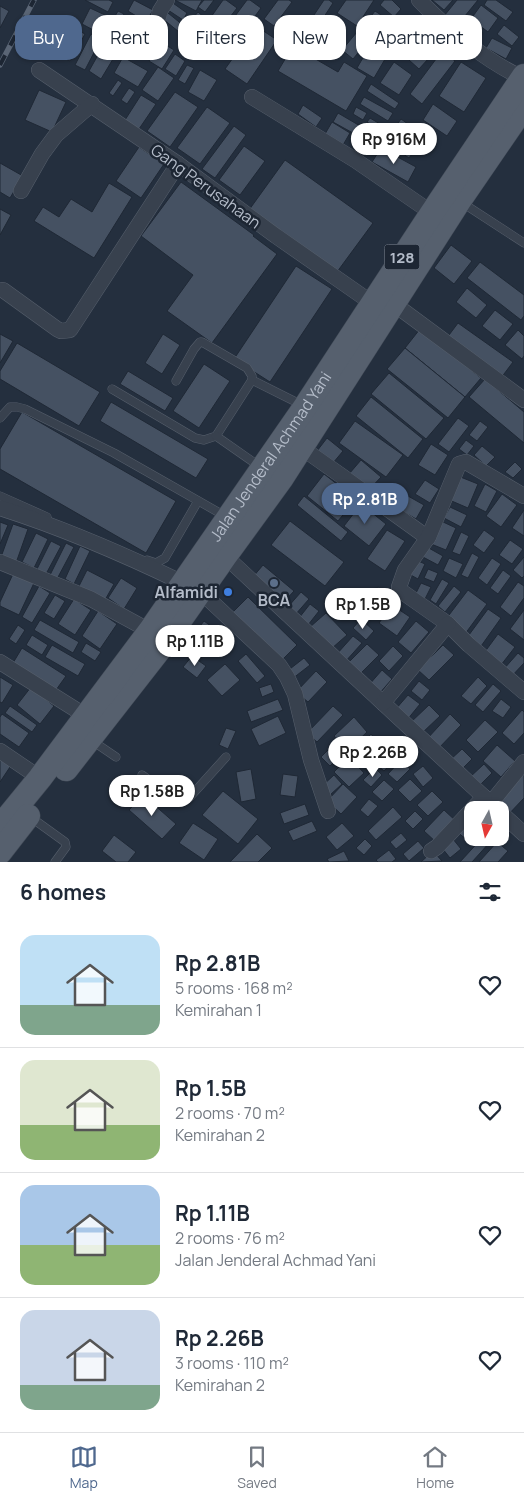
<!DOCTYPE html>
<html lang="en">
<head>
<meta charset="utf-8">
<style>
	body { margin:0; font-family:Manrope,sans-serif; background:#f6f6f7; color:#1f2937; height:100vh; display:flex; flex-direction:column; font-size:19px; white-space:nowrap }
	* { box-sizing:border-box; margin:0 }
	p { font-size:16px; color:#747a83 }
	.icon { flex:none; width:28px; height:28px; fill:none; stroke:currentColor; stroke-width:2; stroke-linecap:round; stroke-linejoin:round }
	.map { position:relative; height:862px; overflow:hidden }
	.drawer { display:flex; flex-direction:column; background:#fff; flex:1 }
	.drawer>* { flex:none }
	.guide { position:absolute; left:15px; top:15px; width:495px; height:45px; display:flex; gap:10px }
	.needle { width:32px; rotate:188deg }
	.fabs { position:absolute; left:464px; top:801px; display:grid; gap:10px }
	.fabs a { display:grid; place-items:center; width:45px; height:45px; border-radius:10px; background:#fff; box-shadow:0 1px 4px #0004; font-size:25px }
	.price { position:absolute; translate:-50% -42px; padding:0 11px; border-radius:18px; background:#fff; color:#222; font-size:16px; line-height:32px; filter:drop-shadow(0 1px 2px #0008) }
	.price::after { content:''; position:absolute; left:50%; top:30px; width:15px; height:11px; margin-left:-8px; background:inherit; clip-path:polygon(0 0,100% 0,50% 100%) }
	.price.active { background:#4f688e; color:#fff }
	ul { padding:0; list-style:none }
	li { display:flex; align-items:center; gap:15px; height:125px; padding:0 20px }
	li+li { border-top:1px solid #e0e1e3 }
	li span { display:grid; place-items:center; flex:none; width:140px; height:100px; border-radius:15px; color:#555 }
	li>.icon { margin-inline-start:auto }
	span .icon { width:60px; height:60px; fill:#fffc; stroke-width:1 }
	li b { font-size:21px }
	h2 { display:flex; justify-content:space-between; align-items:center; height:60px; padding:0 20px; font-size:21px }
	.tag { padding:0 18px; border-radius:15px; background:#fff; box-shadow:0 1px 4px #0004; font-size:18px; line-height:45px }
	.tag.active { background:#4f688e; color:#fff }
	.tab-bar { display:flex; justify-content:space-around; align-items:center; height:70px; border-top:1px solid #e0e1e3; background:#fff; font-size:14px; color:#747a83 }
	.tab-bar a { display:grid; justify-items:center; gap:2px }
	.tab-bar .active { color:#4f688e }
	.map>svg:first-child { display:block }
	.building { fill:#455162; stroke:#1f2835 }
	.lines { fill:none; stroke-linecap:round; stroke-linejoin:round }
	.service-casing { stroke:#565f6c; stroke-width:9 }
	.minor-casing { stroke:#565f6c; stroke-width:16 }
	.primary-casing { stroke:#414a57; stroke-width:25 }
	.service { stroke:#38414e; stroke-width:8 }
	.minor { stroke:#38414e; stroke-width:15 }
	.primary { stroke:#56606e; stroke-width:24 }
	.rail-casing { stroke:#5a6575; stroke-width:5.5 }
	.rail { stroke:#1d2633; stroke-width:4; stroke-dasharray:11; stroke-linecap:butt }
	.service-dot { fill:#5c6f8a; stroke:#1d2633; stroke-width:2 }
	.shop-dot { fill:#3f7fe0; stroke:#1d2633; stroke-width:2 }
	.labels { text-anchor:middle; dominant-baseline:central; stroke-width:5; stroke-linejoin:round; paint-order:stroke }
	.shield { fill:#1d2633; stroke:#878f9c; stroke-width:1 }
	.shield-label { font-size:15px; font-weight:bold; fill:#b4bcc9 }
	.street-label { font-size:16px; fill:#b4bcc9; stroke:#1d2633 }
	.poi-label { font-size:16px; font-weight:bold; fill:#b4bcc9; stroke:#1d2633; text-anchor:end }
</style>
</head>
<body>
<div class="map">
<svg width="524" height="862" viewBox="0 0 524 862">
	<rect width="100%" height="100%" fill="#242f3e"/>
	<!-- building -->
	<g class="building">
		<polygon points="85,0 109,0 113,2 108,12"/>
		<polygon points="134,0 153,10 146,22 128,11"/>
		<polygon points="175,0 202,0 196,11"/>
		<polygon points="204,0 214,0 205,12 198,7"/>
		<polygon points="223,0 226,0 237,8 223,26 211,17"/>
		<polygon points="247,0 250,0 261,8 237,41 224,31"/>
		<polygon points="278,0 289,0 292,2 274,26 264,19"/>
		<polygon points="324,0 329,0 333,3 318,26 310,21"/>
		<polygon points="346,0 374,0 357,26 337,13"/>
		<polygon points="384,0 392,0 401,9 394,17 380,5"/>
		<polygon points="432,0 453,0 444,10"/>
		<polygon points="457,0 478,0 456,27 444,16"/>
		<polygon points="487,0 496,0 513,12 506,21 484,5"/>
		<polygon points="170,1 187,13 183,20 165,8"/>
		<polygon points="481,5 498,18 488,32 471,19"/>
		<polygon points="0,6 9,11 0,28"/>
		<polygon points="90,8 105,15 97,32 82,24"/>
		<polygon points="118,11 124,14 111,36 105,33"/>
		<polygon points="375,11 384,17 371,34 362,28"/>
		<polygon points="198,12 206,19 197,31 188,24"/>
		<polygon points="168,13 194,34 189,40 163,19"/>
		<polygon points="127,17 142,24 129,51 114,43"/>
		<polygon points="393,24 402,30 389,49 380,43"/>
		<polygon points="468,24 483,33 477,43 463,34"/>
		<polygon points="68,25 85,34 70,61 53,53"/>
		<polygon points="504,25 519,37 512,46 497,34"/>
		<polygon points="256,26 277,40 247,84 225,69"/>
		<polygon points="210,27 217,35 207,43 201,35"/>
		<polygon points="412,27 422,34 402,58 393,51"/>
		<polygon points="146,29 158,37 144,58 131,50"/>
		<polygon points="357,32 368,41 353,59 342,50"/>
		<polygon points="91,34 101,39 85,70 75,65"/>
		<polygon points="427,38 438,48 419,69 409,60"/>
		<polygon points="492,38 512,48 506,59 486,48"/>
		<polygon points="161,42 174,50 162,69 149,61"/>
		<polygon points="371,44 388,54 374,78 357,68"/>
		<polygon points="103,46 116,54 101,79 89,71"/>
		<polygon points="293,46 338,72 344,62 367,76 346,111 278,71"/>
		<polygon points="442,51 455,61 422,104 410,94"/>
		<polygon points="175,54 185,61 176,76 165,69"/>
		<polygon points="123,57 148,71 138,87 114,73"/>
		<polygon points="394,62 412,75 399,95 380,83"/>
		<polygon points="461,62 486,78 464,112 439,96"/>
		<polygon points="187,65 194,68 185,84 178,80"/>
		<polygon points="158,67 174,78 158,101 142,90"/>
		<polygon points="200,70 217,80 204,101 188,92"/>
		<polygon points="118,80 122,83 113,96 109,93"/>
		<polygon points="371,84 399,103 395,109 367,91"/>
		<polygon points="129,88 135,92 127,104 121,100"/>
		<polygon points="39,90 66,102 52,132 25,120"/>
		<polygon points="175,92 198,107 170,147 147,131"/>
		<polygon points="141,95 156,104 139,129 125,120"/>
		<polygon points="364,97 393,113 388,121 360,104"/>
		<polygon points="433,104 457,121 447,136 423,120"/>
		<polygon points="303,105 322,118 316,127 298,114"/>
		<polygon points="207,107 230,123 200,164 177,148"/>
		<polygon points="356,107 367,113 363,120 353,114"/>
		<polygon points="338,113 367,130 362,138 333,122"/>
		<polygon points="370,118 385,127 382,132 367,122"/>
		<polygon points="401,119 425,136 409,158 385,141"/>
		<polygon points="332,122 350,133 343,145 325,134"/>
		<polygon points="234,126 246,135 215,178 202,169"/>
		<polygon points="244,146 265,161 240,195 219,180"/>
		<polygon points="139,147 164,164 141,198 116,181"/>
		<polygon points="381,148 416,167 408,182 372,162"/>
		<polygon points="285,160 373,223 337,272 249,210"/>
		<polygon points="0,163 23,176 10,198 0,192"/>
		<polygon points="181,182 254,235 253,236 277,254 212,343 167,311 193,275 141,236"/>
		<polygon points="109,183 132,197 94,258 34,221 43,207 59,217 71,199 92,212"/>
		<polygon points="0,209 11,215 0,235"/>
		<polygon points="451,245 472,261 454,284 434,268"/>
		<polygon points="480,262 524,295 524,316 521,320 467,278"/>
		<polygon points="296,266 332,289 270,382 234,359"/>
		<polygon points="467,288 487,305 476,318 456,302"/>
		<polygon points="495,310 513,324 500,340 482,326"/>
		<polygon points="458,323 513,362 501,378 446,339"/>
		<polygon points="420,329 481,378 465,397 405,348"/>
		<polygon points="518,330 524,336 524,356 522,359 505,345"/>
		<polygon points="0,334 13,341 0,363"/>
		<polygon points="163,334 180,345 162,374 145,363"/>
		<polygon points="17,343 100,392 79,426 0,379 0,371"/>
		<polygon points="405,348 465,397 448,418 387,369"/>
		<polygon points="204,364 230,381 199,428 173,411"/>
		<polygon points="128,371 173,398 165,411 120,384"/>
		<polygon points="389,373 444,418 426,439 371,394"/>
		<polygon points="485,379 524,412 524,443 469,397"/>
		<polygon points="371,397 423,439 408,458 356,416"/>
		<polygon points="111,402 208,459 196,478 100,421"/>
		<polygon points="22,412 176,501 146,553 0,469 0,449"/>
		<polygon points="458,418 469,426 449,452 438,444"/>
		<polygon points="355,421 403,455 386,477 339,443"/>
		<polygon points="480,421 488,427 477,441 469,435"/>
		<polygon points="327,438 343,451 333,463 317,451"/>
		<polygon points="466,440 474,446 467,455 459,449"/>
		<polygon points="431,444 448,455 435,475 418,465"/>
		<polygon points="482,446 495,457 486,466 474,455"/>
		<polygon points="361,460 381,477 368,491 349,474"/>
		<polygon points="515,462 522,469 513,478 505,472"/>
		<polygon points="324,474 356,499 338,521 307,496"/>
		<polygon points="458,476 478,484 468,508 447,499"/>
		<polygon points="425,480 439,489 430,503 415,494"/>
		<polygon points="485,484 497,491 486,512 474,506"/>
		<polygon points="395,485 406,494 396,507 385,498"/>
		<polygon points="502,494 517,505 501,527 486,516"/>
		<polygon points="304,496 348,532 341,541 297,505"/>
		<polygon points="408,496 424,505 416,519 399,509"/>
		<polygon points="361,504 386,524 369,546 344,526"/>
		<polygon points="450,507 467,515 461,527 444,518"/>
		<polygon points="524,510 524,536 512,528"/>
		<polygon points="290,521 344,562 325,586 271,545"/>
		<polygon points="441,521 456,528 446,550 431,544"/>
		<polygon points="0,522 8,525 0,544"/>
		<polygon points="13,524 28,529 16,563 1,557"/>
		<polygon points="387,530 405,541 385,571 367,559"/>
		<polygon points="484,530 495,538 484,553 473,545"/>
		<polygon points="461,532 469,536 460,555 452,552"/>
		<polygon points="36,533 48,539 34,568 22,562"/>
		<polygon points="510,540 523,549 512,564 499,555"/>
		<polygon points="51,541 61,546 46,574 37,569"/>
		<polygon points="66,543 74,547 57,579 50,575"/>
		<polygon points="80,546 90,551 74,584 65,579"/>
		<polygon points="427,547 443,556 438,565 421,556"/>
		<polygon points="472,553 479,557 468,578 461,575"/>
		<polygon points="524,557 524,576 522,578 513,570"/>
		<polygon points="449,558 463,564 456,578 443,571"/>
		<polygon points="492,558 501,564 487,585 478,578"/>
		<polygon points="414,559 425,564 418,579 407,573"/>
		<polygon points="263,565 294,591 282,604 252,578"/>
		<polygon points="428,569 438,573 434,582 424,578"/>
		<polygon points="87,570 114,584 105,600 79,586"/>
		<polygon points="503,570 511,576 498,594 490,588"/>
		<polygon points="13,574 34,583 19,615 0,606 0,602"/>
		<polygon points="121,578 137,588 124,609 108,598"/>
		<polygon points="442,579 449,583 436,604 430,600"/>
		<polygon points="518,582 524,586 524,598 511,616 500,607"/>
		<polygon points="421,583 431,587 423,603 413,599"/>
		<polygon points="39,586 50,593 32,623 22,617"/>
		<polygon points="454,586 461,592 445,612 438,606"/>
		<polygon points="379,587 383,605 361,610 356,593"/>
		<polygon points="468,590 487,604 465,634 446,619"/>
		<polygon points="301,592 309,599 295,615 287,608"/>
		<polygon points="330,594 345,609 339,615 324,599"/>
		<polygon points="55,595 65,601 54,619 44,613"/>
		<polygon points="248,597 297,645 281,661 232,613"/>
		<polygon points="74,599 91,610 75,635 58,624"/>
		<polygon points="310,604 319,611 308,625 299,618"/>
		<polygon points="392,605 410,617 397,636 379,623"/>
		<polygon points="488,609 501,618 479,649 466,639"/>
		<polygon points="524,610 524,640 510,629"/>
		<polygon points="98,611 117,624 100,649 82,636"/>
		<polygon points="326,613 347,635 331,649 310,627"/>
		<polygon points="361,619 374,631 366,640 353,628"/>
		<polygon points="40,620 79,642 73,653 34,630"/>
		<polygon points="204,621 230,640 217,657 191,638"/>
		<polygon points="416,621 429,632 411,653 398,642"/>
		<polygon points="18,625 25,630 16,644 9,639"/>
		<polygon points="498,634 515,647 501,665 484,653"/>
		<polygon points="32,635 48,645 42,655 26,645"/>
		<polygon points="353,636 362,643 345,662 336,655"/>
		<polygon points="86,643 101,652 95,661 81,652"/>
		<polygon points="367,644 379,655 360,674 348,663"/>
		<polygon points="52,645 85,664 78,676 45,657"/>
		<polygon points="443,645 454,655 429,680 418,670"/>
		<polygon points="393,646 403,656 389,671 379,661"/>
		<polygon points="22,648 66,676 56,690 13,663"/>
		<polygon points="518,653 524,658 524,663 511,677 503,670"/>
		<polygon points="246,654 265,676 257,683 238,661"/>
		<polygon points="192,656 206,666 197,678 183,667"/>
		<polygon points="304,658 310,665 292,679 286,672"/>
		<polygon points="225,664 240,680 222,696 207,680"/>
		<polygon points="382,670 392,679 378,695 368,686"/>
		<polygon points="316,671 327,682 308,702 296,692"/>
		<polygon points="0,677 13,685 2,703 0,702"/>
		<polygon points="478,677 487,686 471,704 461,696"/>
		<polygon points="419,681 430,690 422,700 411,691"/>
		<polygon points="271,684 274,692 262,697 259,688"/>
		<polygon points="493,684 501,691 483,712 475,705"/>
		<polygon points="31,687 54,706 40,724 17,705"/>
		<polygon points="408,695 420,704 407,720 395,710"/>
		<polygon points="278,699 283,710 251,722 247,711"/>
		<polygon points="501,699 511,707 503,718 492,711"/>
		<polygon points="429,705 440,716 421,734 410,723"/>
		<polygon points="10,706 37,725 32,732 5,713"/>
		<polygon points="333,706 343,715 317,742 307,733"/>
		<polygon points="522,710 524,712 524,733 514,744 502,733"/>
		<polygon points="2,714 29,733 19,747 0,734 0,717"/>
		<polygon points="450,714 461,725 437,750 426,740"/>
		<polygon points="278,716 286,733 259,746 251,729"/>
		<polygon points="354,717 367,732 347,751 334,736"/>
		<polygon points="485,720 498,732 478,752 466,740"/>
		<polygon points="226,728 236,731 228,749 219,745"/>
		<polygon points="371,734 382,746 365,763 353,752"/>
		<polygon points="334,744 343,753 330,766 321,757"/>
		<polygon points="497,745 515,761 501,777 483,761"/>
		<polygon points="391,749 398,756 384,771 376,764"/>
		<polygon points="462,749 472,759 461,770 450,760"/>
		<polygon points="0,756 12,764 0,782"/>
		<polygon points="349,757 364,773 349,787 334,772"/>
		<polygon points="401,760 410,769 397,782 388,774"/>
		<polygon points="484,764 492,773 478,787 469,778"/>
		<polygon points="423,766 433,778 423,787 413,774"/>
		<polygon points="375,768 382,775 371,787 363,780"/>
		<polygon points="251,769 256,799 241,802 236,772"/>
		<polygon points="283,774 298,776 295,797 280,795"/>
		<polygon points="524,774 524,798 507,816 495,804"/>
		<polygon points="334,775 342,784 330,795 322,786"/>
		<polygon points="410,779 422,791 410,802 398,790"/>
		<polygon points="384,780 394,789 382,801 372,792"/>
		<polygon points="343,784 357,797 341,814 327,801"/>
		<polygon points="223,791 258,819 238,844 202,815"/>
		<polygon points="432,791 443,802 428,816 417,805"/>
		<polygon points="143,795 176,824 162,839 129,810"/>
		<polygon points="369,799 378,806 368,817 360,810"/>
		<polygon points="305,804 309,815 284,824 280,813"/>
		<polygon points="393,807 402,817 376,840 368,831"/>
		<polygon points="444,810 457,822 437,843 424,831"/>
		<polygon points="415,811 423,819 413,829 405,821"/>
		<polygon points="472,817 472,838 474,838 470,842 457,832"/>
		<polygon points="312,821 317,831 293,841 288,831"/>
		<polygon points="193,823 218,839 204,860 179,843"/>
		<polygon points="342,823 354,836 337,850 326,837"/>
		<polygon points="401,833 407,840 396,849 390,842"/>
		<polygon points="257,834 272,848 258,862 230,862"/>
		<polygon points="114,835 136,852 128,862 116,862 102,851"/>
		<polygon points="482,838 485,838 490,842 472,862 460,862"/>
		<polygon points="365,839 372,846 364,855 356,848"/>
		<polygon points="453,839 461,849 450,858 442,848"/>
		<polygon points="418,841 424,848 409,861 403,854"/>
		<polygon points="497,842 508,851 498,862 479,862"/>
		<polygon points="389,850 396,859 392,862 378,862 376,860"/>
		<polygon points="344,851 349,861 329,862 327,859"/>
		<polygon points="433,851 442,861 421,862"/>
	</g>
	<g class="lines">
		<defs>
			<g id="service">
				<polyline points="461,202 524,243"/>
				<polyline points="252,380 304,406"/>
				<polyline points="112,389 195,438 204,440 216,436 252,380 252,376 247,368 202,342 200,342 194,349 176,381"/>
				<polyline points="0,418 10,407 17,407 25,409 114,453 225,516"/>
				<polyline points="216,436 259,466"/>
				<polyline points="0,496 47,517"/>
				<polyline points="147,560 156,563 165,558 198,501"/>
				<polyline points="91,740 116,757"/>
				<polyline points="142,775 175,799 189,798 226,757"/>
				<polyline points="29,816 65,842 66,847 55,862"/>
			</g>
			<g id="minor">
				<path d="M419,0c27,28 68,62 104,78"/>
				<polyline points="159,16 160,11 167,0"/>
				<polyline points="39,70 178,164 276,236 372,303"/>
				<polyline points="252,97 355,160 432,213"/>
				<polyline points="21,191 42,154 56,135 92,104"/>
				<polyline points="3,290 57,329 61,331 70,330 178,164"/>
				<polyline points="394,304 524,400"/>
				<polyline points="302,448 346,479 428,538"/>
				<polyline points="524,496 466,462 459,464 429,536 405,570 399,587 401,591 448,624 469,645 524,692"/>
				<path d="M0,508c63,20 123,46 183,75"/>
				<polyline points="225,556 498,810"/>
				<polyline points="0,562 91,599 150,631"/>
				<polyline points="200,591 279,665 287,677 295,694 311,760 328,811"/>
				<polyline points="0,662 86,716"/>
				<polyline points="383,703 448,624"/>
				<polyline points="0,751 40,778"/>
				<polyline points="491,803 524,762"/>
				<polyline points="500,812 524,834"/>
				<polyline points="431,851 437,847 484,797"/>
			</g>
			<g id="primary">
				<polyline points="66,769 158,651 225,556 281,479 459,201 524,106"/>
				<path id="s1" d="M0,827l40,-49 110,-147 155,-224 127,-194 92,-137"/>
				<polyline points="0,852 28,816"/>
			</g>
		</defs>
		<!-- service casing -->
		<use href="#service" class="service-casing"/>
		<!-- minor casing -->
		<use href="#minor" class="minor-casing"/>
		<!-- primary casing -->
		<use href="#primary" class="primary-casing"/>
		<!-- service -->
		<use href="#service" class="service"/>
		<!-- minor -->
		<use href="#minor" class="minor"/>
		<!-- primary -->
		<use href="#primary" class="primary"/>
		<defs>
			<polyline id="rail" points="0,65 34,0"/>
		</defs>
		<!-- rail casing -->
		<use href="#rail" class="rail-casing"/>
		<!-- rail -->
		<use href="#rail" class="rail"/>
	</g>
	<!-- markers -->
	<circle class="service-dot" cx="274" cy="583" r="5"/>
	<circle class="shop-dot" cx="228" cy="592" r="5"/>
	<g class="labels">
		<!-- shield labels -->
		<rect class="shield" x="384.5" y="244.5" width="35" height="25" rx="4"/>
		<g class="shield-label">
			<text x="402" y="257">128</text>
		</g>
		<!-- street labels -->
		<g class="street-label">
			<text transform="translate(206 186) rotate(36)">Gang Perusahaan</text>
			<text stroke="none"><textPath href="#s1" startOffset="459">Jalan Jenderal Achmad Yani</textPath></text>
		</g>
		<!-- poi labels -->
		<g class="poi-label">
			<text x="218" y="592">Alfamidi</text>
			<text x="274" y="600" text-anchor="middle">BCA</text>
		</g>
	</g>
</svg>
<div class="fabs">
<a><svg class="needle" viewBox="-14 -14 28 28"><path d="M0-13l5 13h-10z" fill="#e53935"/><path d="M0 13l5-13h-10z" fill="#747a83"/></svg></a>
</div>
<b class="price" style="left:394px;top:165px">Rp 916M</b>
<b class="price active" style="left:365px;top:525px">Rp 2.81B</b>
<b class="price" style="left:363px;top:630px">Rp 1.5B</b>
<b class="price" style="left:195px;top:667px">Rp 1.11B</b>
<b class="price" style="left:373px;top:778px">Rp 2.26B</b>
<b class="price" style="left:152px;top:817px">Rp 1.58B</b>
<div class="guide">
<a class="tag active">Buy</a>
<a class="tag">Rent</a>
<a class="tag">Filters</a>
<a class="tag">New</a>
<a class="tag">Apartment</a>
</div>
</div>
<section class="drawer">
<h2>6 homes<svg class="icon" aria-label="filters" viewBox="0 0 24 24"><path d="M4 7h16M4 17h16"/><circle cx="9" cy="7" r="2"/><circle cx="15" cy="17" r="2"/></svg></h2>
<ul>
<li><span style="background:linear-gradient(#bfe0f5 70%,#7fa58c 0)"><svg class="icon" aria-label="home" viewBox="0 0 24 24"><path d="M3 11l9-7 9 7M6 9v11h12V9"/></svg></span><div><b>Rp 2.81B</b><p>5 rooms · 168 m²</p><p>Kemirahan 1</p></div><svg class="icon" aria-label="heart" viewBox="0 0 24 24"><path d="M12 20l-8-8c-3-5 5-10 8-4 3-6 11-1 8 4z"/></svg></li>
<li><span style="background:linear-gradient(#dfe7d0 65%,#8fb573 0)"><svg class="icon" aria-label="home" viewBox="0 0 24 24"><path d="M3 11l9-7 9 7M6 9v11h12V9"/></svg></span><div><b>Rp 1.5B</b><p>2 rooms · 70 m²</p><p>Kemirahan 2</p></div><svg class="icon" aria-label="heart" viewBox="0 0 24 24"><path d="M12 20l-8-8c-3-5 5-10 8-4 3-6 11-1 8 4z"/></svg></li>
<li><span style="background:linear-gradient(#a9c7e8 60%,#8fb573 0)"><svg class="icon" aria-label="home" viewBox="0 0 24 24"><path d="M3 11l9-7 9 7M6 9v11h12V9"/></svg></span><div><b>Rp 1.11B</b><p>2 rooms · 76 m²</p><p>Jalan Jenderal Achmad Yani</p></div><svg class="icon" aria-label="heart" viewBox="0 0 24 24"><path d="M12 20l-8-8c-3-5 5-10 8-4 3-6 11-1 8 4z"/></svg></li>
<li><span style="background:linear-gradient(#c9d6e8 75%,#7fa58c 0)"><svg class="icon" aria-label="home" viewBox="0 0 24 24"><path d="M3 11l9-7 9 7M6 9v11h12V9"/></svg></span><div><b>Rp 2.26B</b><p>3 rooms · 110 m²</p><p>Kemirahan 2</p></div><svg class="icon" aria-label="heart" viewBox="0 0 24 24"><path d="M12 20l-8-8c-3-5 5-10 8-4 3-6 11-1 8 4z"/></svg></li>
</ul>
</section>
<nav class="tab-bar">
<a class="active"><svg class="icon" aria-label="map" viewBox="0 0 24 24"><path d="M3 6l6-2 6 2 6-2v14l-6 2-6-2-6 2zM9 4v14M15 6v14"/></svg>Map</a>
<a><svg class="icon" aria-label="saved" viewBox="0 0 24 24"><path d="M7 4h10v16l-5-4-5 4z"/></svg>Saved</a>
<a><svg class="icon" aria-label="home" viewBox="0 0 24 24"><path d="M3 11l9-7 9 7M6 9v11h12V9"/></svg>Home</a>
</nav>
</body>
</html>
